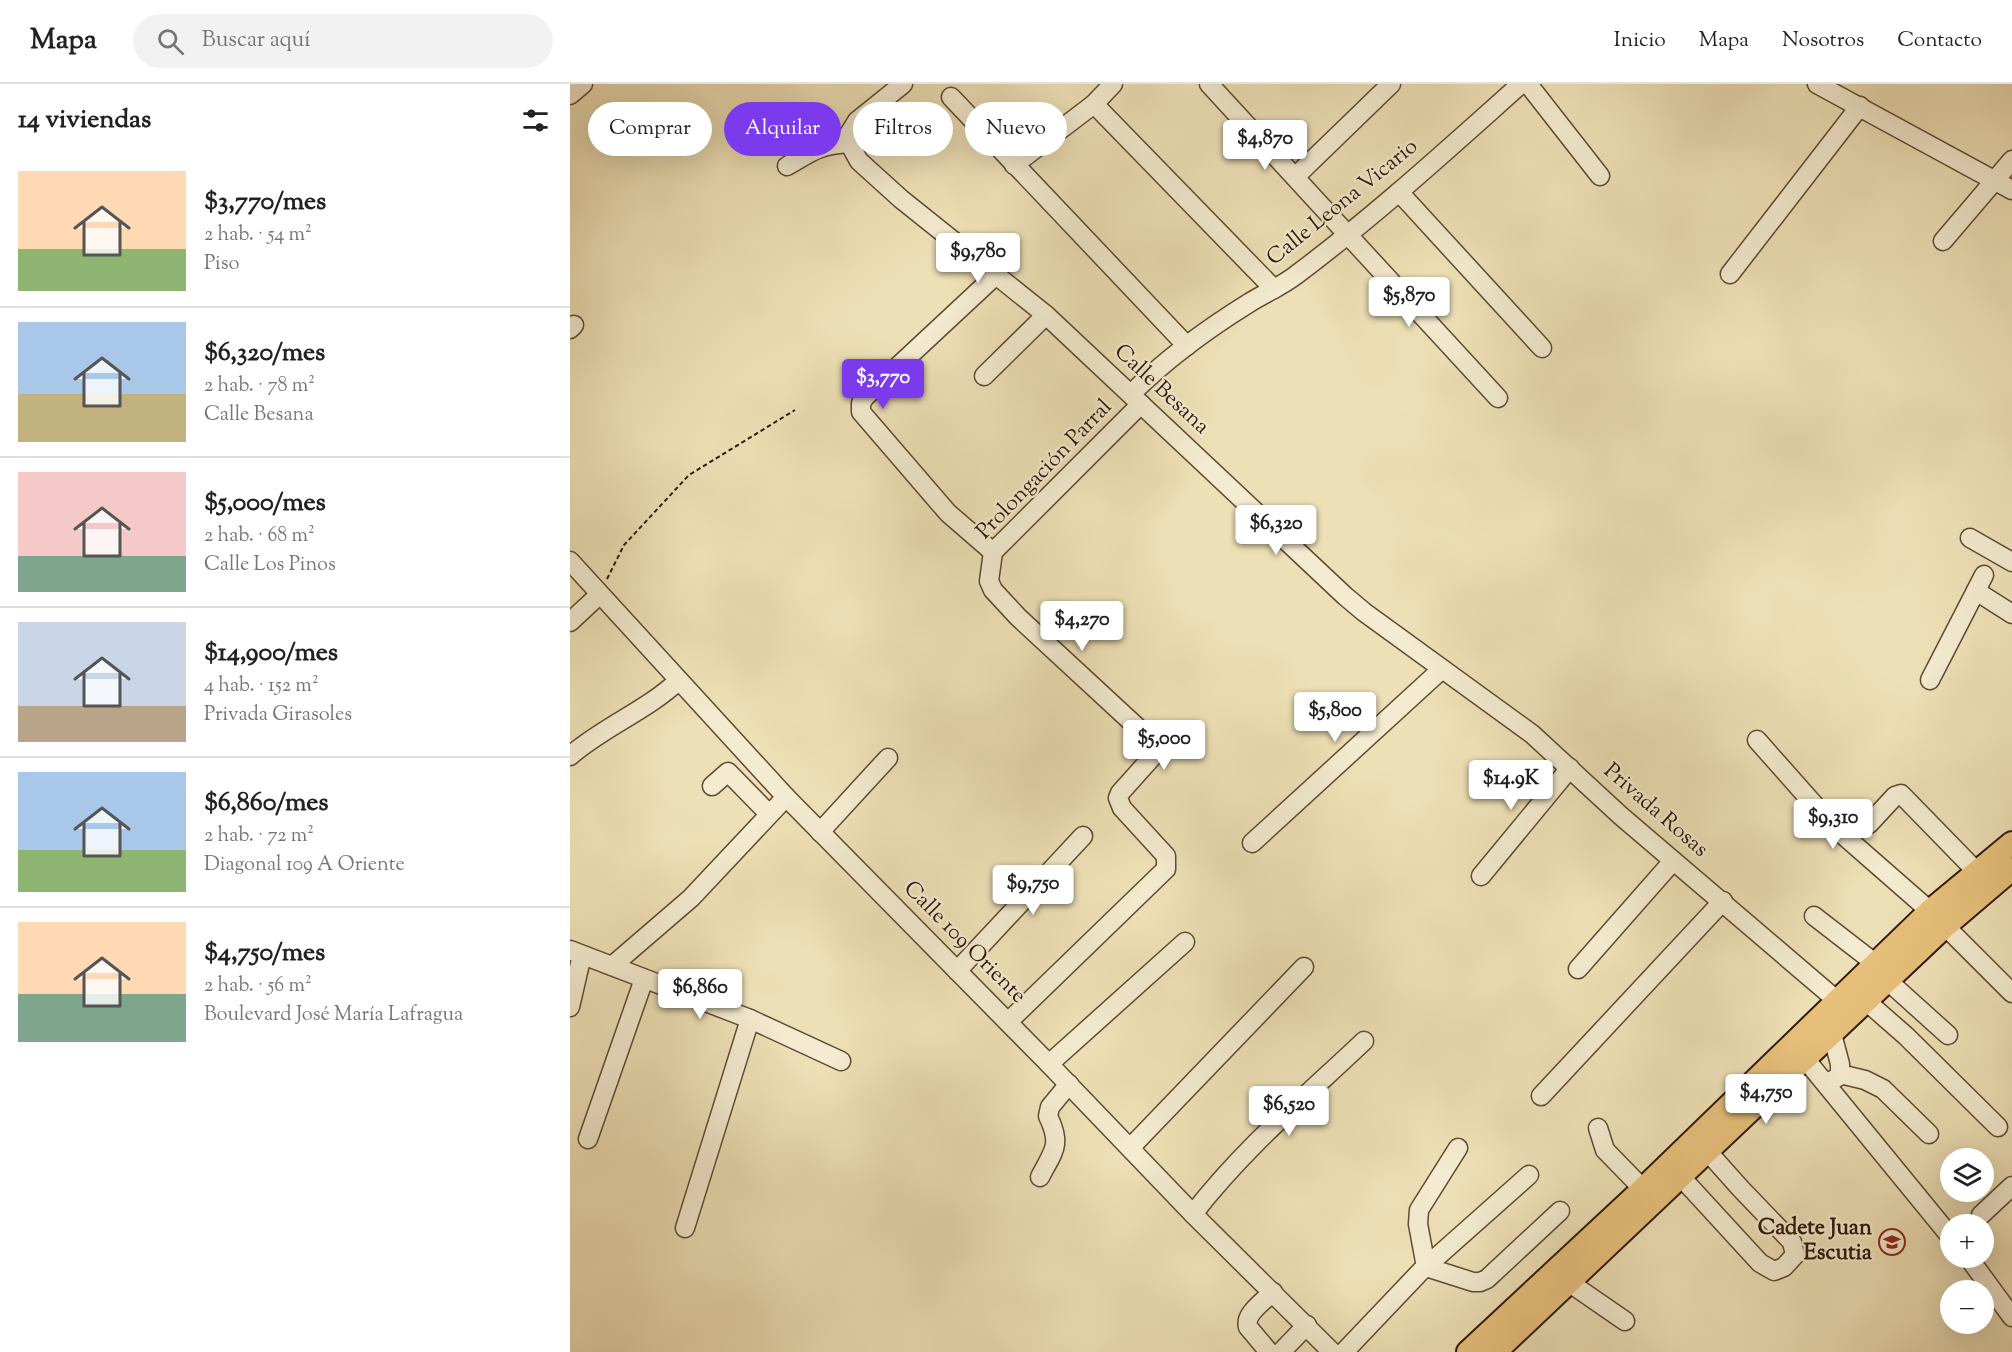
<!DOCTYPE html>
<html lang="es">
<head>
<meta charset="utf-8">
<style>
	body { margin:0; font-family:"Sorts Mill Goudy",serif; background:#f2f2f2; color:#222; height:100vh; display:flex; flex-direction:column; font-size:22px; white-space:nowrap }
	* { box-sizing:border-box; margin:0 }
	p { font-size:20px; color:#767676 }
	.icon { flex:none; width:33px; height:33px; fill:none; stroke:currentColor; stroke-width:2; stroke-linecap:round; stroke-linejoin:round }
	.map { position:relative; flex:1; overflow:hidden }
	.sheet { display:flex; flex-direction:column; background:#fff; width:570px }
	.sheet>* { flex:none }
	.top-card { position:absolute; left:18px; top:18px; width:570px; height:54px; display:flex; gap:12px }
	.buttons { position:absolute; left:1370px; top:1064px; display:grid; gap:12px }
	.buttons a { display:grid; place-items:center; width:54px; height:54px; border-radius:50%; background:#fff; box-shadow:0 6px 24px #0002; font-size:30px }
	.price { position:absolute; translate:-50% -51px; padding:0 14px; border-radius:6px; background:#fff; color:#222; font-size:20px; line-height:39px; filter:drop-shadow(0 2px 3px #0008) }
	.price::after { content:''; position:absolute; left:50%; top:36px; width:18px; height:14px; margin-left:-9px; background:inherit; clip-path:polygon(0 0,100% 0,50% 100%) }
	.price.on { background:#7c3aed; color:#fff }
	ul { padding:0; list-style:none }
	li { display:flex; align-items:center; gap:18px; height:150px; padding:0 18px }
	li+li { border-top:2px solid #e0e0e0 }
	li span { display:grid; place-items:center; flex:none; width:168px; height:120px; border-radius:0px; color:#555 }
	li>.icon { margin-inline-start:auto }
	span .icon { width:72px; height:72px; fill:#fffc; stroke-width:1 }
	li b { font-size:26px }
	h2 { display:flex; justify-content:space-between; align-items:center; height:72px; padding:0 18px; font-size:26px }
	.chip { padding:0 21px; border-radius:27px; background:#fff; box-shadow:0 6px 24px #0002; font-size:21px; line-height:54px }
	.chip.on { background:#7c3aed; color:#fff }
	header { display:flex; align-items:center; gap:36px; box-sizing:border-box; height:84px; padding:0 30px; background:#fff; border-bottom:2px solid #e0e0e0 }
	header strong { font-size:28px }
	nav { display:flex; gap:33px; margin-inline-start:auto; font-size:21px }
	.search { width:420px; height:54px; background:#f2f2f2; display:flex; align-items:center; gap:15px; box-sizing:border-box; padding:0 21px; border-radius:33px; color:#767676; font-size:22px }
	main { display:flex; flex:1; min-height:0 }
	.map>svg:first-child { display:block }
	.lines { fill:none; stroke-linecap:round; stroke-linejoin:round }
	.minor-casing { stroke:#5f4a34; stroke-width:21 }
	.major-casing { stroke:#2f1809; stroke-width:26 }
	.path { stroke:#2f1809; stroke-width:2; stroke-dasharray:4.5 3; stroke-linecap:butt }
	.minor { stroke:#f4ebd0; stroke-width:18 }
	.major { stroke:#e7c07b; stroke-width:22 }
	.labels { text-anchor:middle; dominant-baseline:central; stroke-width:4.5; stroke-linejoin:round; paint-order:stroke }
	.street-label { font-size:22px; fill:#2f1809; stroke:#f4ebd0 }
	.poi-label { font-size:22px; font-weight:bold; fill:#2f1809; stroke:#f4ebd0; text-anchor:end }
</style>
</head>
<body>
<header>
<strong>Mapa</strong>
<div class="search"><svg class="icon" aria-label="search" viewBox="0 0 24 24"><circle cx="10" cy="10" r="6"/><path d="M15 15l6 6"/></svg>Buscar aquí</div>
<nav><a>Inicio</a><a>Mapa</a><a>Nosotros</a><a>Contacto</a></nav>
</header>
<main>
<section class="sheet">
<h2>14 viviendas<svg class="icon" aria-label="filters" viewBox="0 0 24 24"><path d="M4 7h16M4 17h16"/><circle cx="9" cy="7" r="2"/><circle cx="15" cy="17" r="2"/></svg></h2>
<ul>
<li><span style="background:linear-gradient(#ffd9b3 65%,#8fb573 0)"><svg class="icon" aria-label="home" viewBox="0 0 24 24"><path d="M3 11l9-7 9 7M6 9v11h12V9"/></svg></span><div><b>$3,770/mes</b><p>2 hab. · 54 m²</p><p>Piso</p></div></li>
<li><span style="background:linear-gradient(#a9c7e8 60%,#c2b280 0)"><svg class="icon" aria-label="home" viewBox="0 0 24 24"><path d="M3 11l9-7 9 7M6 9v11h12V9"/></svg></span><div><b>$6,320/mes</b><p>2 hab. · 78 m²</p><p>Calle Besana</p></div></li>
<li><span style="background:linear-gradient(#f6c9c9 70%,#7fa58c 0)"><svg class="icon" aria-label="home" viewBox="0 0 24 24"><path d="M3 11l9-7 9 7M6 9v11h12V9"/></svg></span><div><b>$5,000/mes</b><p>2 hab. · 68 m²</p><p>Calle Los Pinos</p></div></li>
<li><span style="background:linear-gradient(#c9d6e8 70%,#b9a48a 0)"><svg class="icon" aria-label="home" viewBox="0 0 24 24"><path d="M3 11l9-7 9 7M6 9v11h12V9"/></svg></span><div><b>$14,900/mes</b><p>4 hab. · 152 m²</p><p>Privada Girasoles</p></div></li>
<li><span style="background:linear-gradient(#a9c7e8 65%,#8fb573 0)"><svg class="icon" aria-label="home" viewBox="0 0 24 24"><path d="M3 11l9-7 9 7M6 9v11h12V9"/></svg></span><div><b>$6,860/mes</b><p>2 hab. · 72 m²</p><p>Diagonal 109 A Oriente</p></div></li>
<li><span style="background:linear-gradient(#ffd9b3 60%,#7fa58c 0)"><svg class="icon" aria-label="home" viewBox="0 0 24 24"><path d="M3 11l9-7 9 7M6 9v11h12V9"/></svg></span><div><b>$4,750/mes</b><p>2 hab. · 56 m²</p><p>Boulevard José María Lafragua</p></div></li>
</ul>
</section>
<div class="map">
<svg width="1442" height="1268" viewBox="0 0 1442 1268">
	<rect width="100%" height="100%" fill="#eee0b6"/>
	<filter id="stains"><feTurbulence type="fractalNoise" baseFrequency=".00333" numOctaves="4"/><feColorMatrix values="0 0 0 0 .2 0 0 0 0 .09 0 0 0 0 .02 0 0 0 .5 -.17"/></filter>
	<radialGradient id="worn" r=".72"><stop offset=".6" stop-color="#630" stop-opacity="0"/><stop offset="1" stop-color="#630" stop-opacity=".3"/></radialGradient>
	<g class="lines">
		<defs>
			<g id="minor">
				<polyline points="333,0 287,37 279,50 279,59 289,77 331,115 476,231 775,512 794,528 962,650 1051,732 1277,925"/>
				<polyline points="639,0 928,314"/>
				<polyline points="958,0 1030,92"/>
				<polyline points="1247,0 1442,106"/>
				<polyline points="0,11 13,0"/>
				<polyline points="381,13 617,262"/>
				<polyline points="524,20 704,205"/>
				<polyline points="444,81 524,20 543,0"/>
				<path d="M217,82c26,-15 32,-21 62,-23"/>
				<polyline points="725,93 821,0"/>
				<polyline points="829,108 972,264"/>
				<polyline points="1373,157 1442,76"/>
				<polyline points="1160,190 1290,22"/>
				<polyline points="0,245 4,241"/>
				<polyline points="414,292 476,231"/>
				<path d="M561,310c35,-35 76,-65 118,-91 16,-10 33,-17 47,-28 79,-59 152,-126 225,-191"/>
				<polyline points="1400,454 1442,478"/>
				<polyline points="423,468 378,429 291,328 291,319 295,313 426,191"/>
				<polyline points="0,477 216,713 479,980 623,1130 762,1268"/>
				<polyline points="1406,507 1442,530"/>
				<polyline points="0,538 29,511"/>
				<polyline points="1360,596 1414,491"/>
				<polyline points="1187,656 1264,743 1360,827 1442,909"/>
				<path d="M0,672c33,-29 76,-45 108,-75"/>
				<polyline points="142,702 158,688 199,730"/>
				<polyline points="1299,740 1325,712 1331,710 1407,788"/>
				<polyline points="250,748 318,674"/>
				<polyline points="682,759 872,585"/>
				<polyline points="911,792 1000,684"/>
				<polyline points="1244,832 1306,880"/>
				<polyline points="0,866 180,935 271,977"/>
				<polyline points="42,882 121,814 216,713"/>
				<polyline points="1008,885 1103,777"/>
				<polyline points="387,887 513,752"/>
				<polyline points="1318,897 1378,951"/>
				<polyline points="1296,917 1336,952 1428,1043"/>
				<polyline points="0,923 12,871"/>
				<polyline points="438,938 596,785 596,772 552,724 548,714 550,709 584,671 585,663 581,656 448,533 423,506 419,497 423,468 571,320"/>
				<polyline points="1236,976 1380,1152"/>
				<polyline points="479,980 615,858"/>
				<polyline points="1270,990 1295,996 1313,1005 1359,1050"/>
				<polyline points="1261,997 1268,993 1270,990 1270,980 1262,950"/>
				<polyline points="971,1012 1153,817"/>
				<polyline points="1028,1044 1035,1066 1073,1105"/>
				<polyline points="18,1055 74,895"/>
				<polyline points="560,1064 734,883"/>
				<polyline points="888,1064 849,1126 848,1140 856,1183 903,1198 910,1198 917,1195 990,1127"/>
				<path d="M470,1093c14,-27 22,-32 8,-61l2,-9 19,-23"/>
				<polyline points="1111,1093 1190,1179 1204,1187 1214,1183 1225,1171 1222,1158 1171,1105 1138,1068"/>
				<path d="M623,1130c49,-64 113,-118 171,-173"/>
				<polyline points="1411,1131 1442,1102"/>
				<polyline points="115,1144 180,935"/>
				<polyline points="1398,1173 1442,1233"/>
				<polyline points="1000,1199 1055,1237"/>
				<path d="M699,1268l-21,-25c-4,-13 16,-26 25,-35"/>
				<polyline points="711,1268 737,1241"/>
				<polyline points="774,1268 851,1187 959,1091"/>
			</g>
			<g id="major">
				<polyline points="898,1268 1073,1105 1360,827 1442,759"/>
				<polyline points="925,1268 1375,842 1442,785"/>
			</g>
		</defs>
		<!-- minor casing -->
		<use href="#minor" class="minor-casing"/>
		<!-- major casing -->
		<use href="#major" class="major-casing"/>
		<!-- path -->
		<polyline class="path" points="37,495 54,461 119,391 225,326"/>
		<!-- minor -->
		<use href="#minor" class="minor"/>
		<!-- major -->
		<use href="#major" class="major"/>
	</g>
	<!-- icons -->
	<defs>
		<symbol id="school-ring" viewBox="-11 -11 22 22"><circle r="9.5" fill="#f4ebd0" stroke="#8f2418" stroke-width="1.5"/><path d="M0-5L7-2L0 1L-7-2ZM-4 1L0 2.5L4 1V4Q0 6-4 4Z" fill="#8f2418"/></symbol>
	</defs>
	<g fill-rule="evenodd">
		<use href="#school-ring" x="1307" y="1143" width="30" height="30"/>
	</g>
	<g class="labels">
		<!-- street labels -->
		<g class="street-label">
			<text transform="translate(773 119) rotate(-39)">Calle Leona Vicario</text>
			<text transform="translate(591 306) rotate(43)">Calle Besana</text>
			<text transform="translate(475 386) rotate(-46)">Prolongación Parral</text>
			<text transform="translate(1085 727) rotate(41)">Privada Rosas</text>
			<text transform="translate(394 859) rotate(45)">Calle 109 Oriente</text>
		</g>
		<!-- poi labels -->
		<g class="poi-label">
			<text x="1302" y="1145">Cadete Juan<tspan x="1302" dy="25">Escutia</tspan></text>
		</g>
	</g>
	<rect width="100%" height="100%" filter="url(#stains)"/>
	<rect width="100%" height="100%" fill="url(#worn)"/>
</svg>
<div class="buttons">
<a><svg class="icon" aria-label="layers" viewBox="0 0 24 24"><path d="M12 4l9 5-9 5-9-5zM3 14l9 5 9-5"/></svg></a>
<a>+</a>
<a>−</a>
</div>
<b class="price" style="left:695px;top:87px">$4,870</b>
<b class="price" style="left:408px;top:200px">$9,780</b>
<b class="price" style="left:839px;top:244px">$5,870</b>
<b class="price on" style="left:313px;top:326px">$3,770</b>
<b class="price" style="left:706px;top:472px">$6,320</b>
<b class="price" style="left:512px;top:568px">$4,270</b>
<b class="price" style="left:765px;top:659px">$5,800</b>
<b class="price" style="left:594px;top:687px">$5,000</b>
<b class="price" style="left:941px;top:727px">$14.9K</b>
<b class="price" style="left:1263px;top:766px">$9,310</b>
<b class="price" style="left:463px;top:832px">$9,750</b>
<b class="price" style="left:130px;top:936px">$6,860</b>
<b class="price" style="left:1196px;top:1041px">$4,750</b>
<b class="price" style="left:719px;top:1053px">$6,520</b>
<div class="top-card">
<a class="chip">Comprar</a>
<a class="chip on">Alquilar</a>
<a class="chip">Filtros</a>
<a class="chip">Nuevo</a>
</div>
</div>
</main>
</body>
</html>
